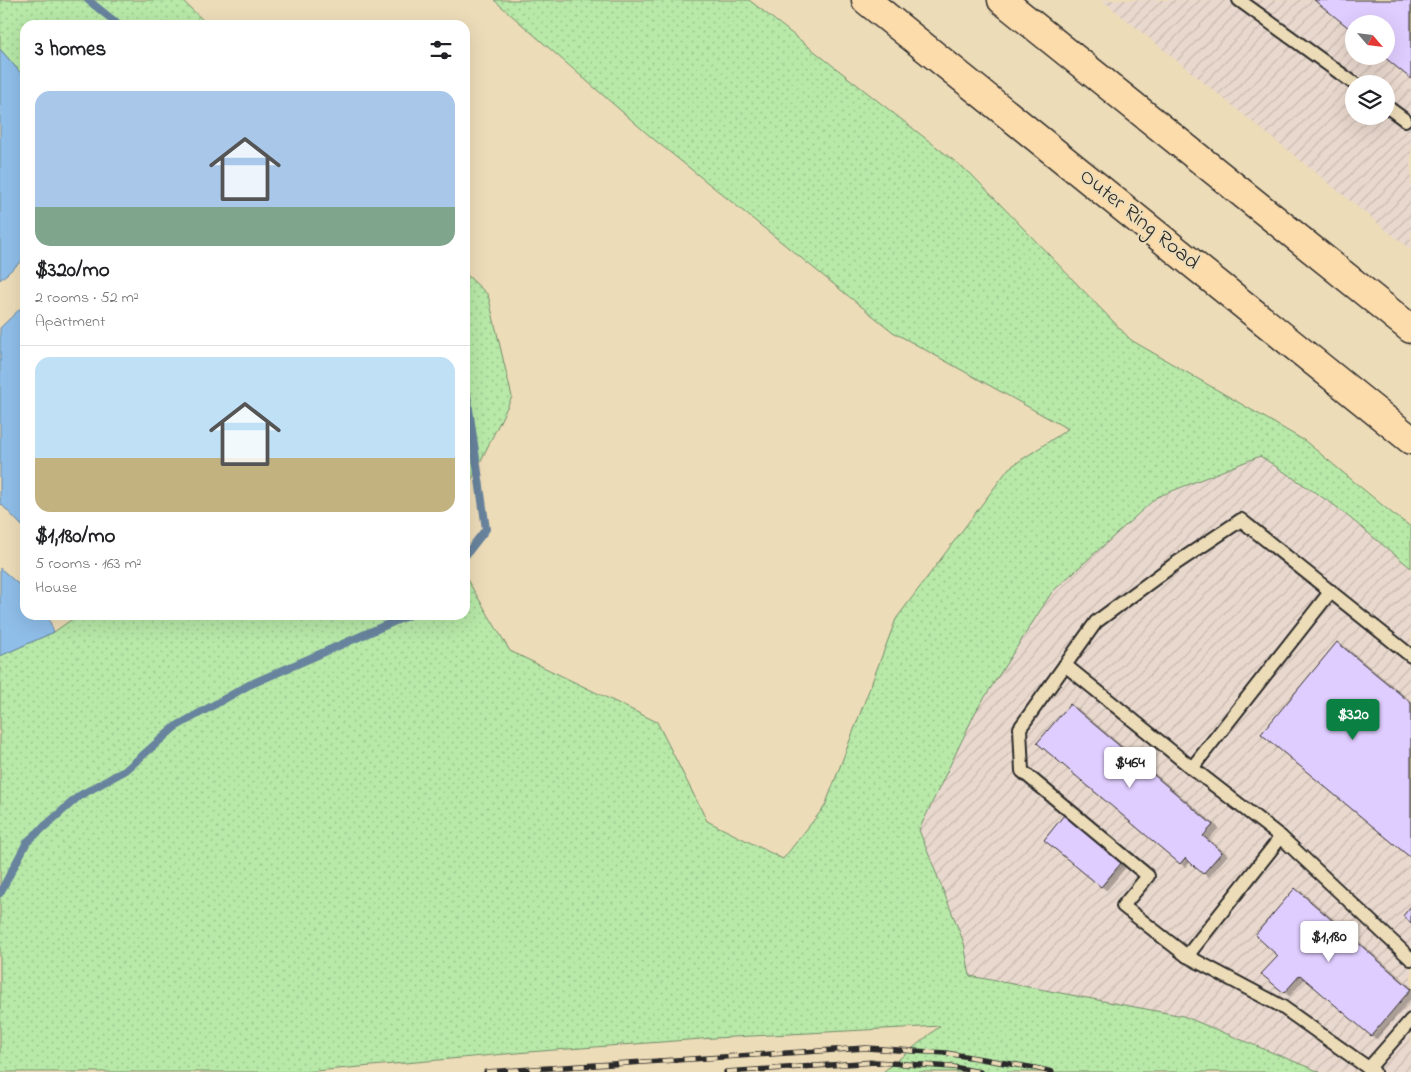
<!DOCTYPE html>
<html lang="en">
<head>
<meta charset="utf-8">
<style>
	body { margin:0; font-family:"Indie Flower",sans-serif; background:#f2f2f2; color:#202124; height:100vh; display:flex; flex-direction:column; font-size:19px; white-space:nowrap }
	* { box-sizing:border-box; margin:0 }
	p { font-size:16px; color:#757577 }
	.icon { flex:none; width:28px; height:28px; fill:none; stroke:currentColor; stroke-width:2; stroke-linecap:round; stroke-linejoin:round }
	.map { position:relative; flex:1; overflow:hidden }
	.side { position:absolute; left:20px; top:20px; width:450px; height:600px; display:flex; flex-direction:column; background:#fff; border-radius:15px; box-shadow:0 5px 20px #0002 }
	.side>* { flex:none }
	.needle { width:32px; rotate:118deg }
	.buttons { position:absolute; left:1345px; top:15px; display:grid; gap:10px }
	.buttons a { display:grid; place-items:center; width:50px; height:50px; border-radius:50%; background:#fff; box-shadow:0 5px 20px #0002; font-size:25px }
	.price { position:absolute; translate:-50% -42px; padding:0 11px; border-radius:5px; background:#fff; color:#222; font-size:16px; line-height:32px; filter:drop-shadow(0 1px 2px #0008) }
	.price::after { content:''; position:absolute; left:50%; top:30px; width:15px; height:11px; margin-left:-8px; background:inherit; clip-path:polygon(0 0,100% 0,50% 100%) }
	.price.selected { background:#0b8043; color:#fff }
	ul { padding:0; list-style:none }
	li { display:grid; align-content:center; gap:10px; height:265px; padding:0 15px }
	li+li { border-top:1px solid #e0e0e0 }
	li span { display:grid; place-items:center; height:155px; border-radius:15px; color:#555 }
	li>.icon { margin-inline-start:auto }
	span .icon { width:90px; height:90px; fill:#fffc; stroke-width:1 }
	li b { font-size:21px }
	h2 { display:flex; justify-content:space-between; align-items:center; height:60px; padding:0 15px; font-size:21px }
	.map>svg:first-child { display:block }
	.industrial { fill:url(#industrial-furrows); fill-rule:evenodd }
	.grass { fill:url(#grass-dots); stroke:#728a6a }
	.water { fill:#8fbee9; stroke:#67839d }
	.lines { fill:none; stroke-linecap:round; stroke-linejoin:round }
	.stream { stroke:#67839d; stroke-width:8 }
	.building { fill:#e0cdff; stroke:#2b2b2b; filter:url(#shadow) }
	.service-casing { stroke:#2b2b2b; stroke-width:16 }
	.motorway-casing { stroke:#2b2b2b; stroke-width:31 }
	.service { stroke:#eddcb8; stroke-width:12 }
	.motorway { stroke:#fddcac; stroke-width:28 }
	.rail-casing { stroke:#2b2b2b; stroke-width:5.5 }
	.rail { stroke:#eddcb8; stroke-width:4; stroke-dasharray:11; stroke-linecap:butt }
	.labels { text-anchor:middle; dominant-baseline:central; stroke-width:4.5; stroke-linejoin:round; paint-order:stroke }
	.street-label { font-size:22px; fill:#2b2b2b; stroke:#eddcb8 }
</style>
</head>
<body>
<div class="map">
<svg width="1411" height="1072" viewBox="0 0 1411 1072">
	<defs>
		<pattern id="industrial-furrows" width="10" height="10" patternUnits="userSpaceOnUse" patternTransform="scale(1.25)"><rect width="10" height="10" fill="#e9d8cd"/><path d="M-1 1l2-2M0 10L10 0M9 11l2-2" fill="none" stroke="#c8bab0"/></pattern>
		<pattern id="grass-dots" width="8" height="8" patternUnits="userSpaceOnUse" patternTransform="scale(1.25)"><rect width="8" height="8" fill="#b8e9a8"/><path d="M2 2h.1M6 6h.1" fill="none" stroke="#9ec891" stroke-width="1.8" stroke-linecap="round"/></pattern>
		<filter id="shadow"><feDropShadow dx="5.5" dy="3" stdDeviation="0" flood-color="#0004"/></filter>
	</defs>
	<rect width="100%" height="100%" fill="#eddcb8"/>
	<filter id="ink" filterUnits="userSpaceOnUse"><feTurbulence type="fractalNoise" baseFrequency=".02" numOctaves="2"/><feDisplacementMap in="SourceGraphic" scale="10" xChannelSelector="R" yChannelSelector="G"/><feConvolveMatrix kernelMatrix="1 2 1 2 8 2 1 2 1" color-interpolation-filters="sRGB"/></filter>
	<g filter="url(#ink)">
		<!-- industrial -->
		<g class="industrial">
			<path d="M1102,0h309v250zM1354,24h32v32h-32zM1354,84h32v32h-32z"/>
			<polygon points="1260,456 1334,505 1411,568 1411,1072 1320,1072 1183,1016 970,976 964,943 919,830 976,711 1052,592 1157,497"/>
		</g>
		<!-- grass -->
		<g class="grass">
			<polygon points="0,0 182,0 208,25 25,25 25,78 0,49"/>
			<polygon points="494,0 749,0 971,174 1131,340 1305,441 1393,514 1411,527 1411,568 1334,505 1260,456 1157,497 1052,592 976,711 919,830 964,943 970,976 1183,1016 1320,1072 883,1072 940,1026 714,1038 528,1052 304,1072 0,1072 0,656 54,632 78,615 465,615 465,576 510,651 657,722 707,821 783,859 825,806 896,619 1009,468 1068,429 893,332 651,137"/>
			<polygon points="465,273 488,295 512,397 465,493"/>
		</g>
		<!-- water -->
		<g class="water">
			<polygon points="0,49 25,78 25,258 0,280"/>
			<polygon points="25,304 25,529 0,503 0,328"/>
			<polygon points="0,568 25,590 25,615 47,615 54,632 0,656"/>
		</g>
		<g class="lines">
			<!-- stream -->
			<g class="stream">
				<polyline points="88,0 119,25"/>
				<polyline points="465,393 467,395 486,529 465,556"/>
				<polyline points="0,893 27,842 79,796 126,770 175,727 249,685 409,615"/>
			</g>
		</g>
		<!-- building -->
		<g class="building">
			<polygon points="1314,0 1411,0 1411,79 1383,56 1386,56 1386,24 1354,24 1354,32"/>
			<polygon points="1337,642 1411,703 1411,858 1261,734"/>
			<polygon points="1070,704 1213,825 1203,836 1222,852 1203,874 1185,858 1180,864 1037,743"/>
			<polygon points="1064,815 1122,862 1101,887 1044,840"/>
			<polygon points="1295,888 1411,989 1371,1036 1300,975 1284,993 1261,974 1278,956 1255,935"/>
			<polygon points="1411,906 1411,923 1403,916"/>
		</g>
		<g class="lines">
			<defs>
				<g id="service">
					<polyline points="1239,0 1355,84"/>
					<polyline points="1386,106 1405,120"/>
					<polyline points="1065,665 1192,768 1281,837"/>
					<polyline points="1192,768 1331,591"/>
					<polyline points="1187,956 1281,837 1411,959"/>
					<polyline points="1369,1068 1411,1020"/>
					<polyline points="1374,1072 1281,1006 1187,956 1123,906 1148,876 1022,771 1020,728 1096,622 1172,566 1241,520 1411,656"/>
				</g>
				<g id="motorway">
					<polyline points="866,0 1411,440"/>
					<polyline points="1002,0 1411,329"/>
				</g>
			</defs>
			<!-- service casing -->
			<use href="#service" class="service-casing"/>
			<!-- motorway casing -->
			<use href="#motorway" class="motorway-casing"/>
			<!-- service -->
			<use href="#service" class="service"/>
			<!-- motorway -->
			<use href="#motorway" class="motorway"/>
			<defs>
				<g id="rail">
					<polyline points="486,1072 866,1048 946,1053 1035,1068 1052,1072"/>
					<polyline points="726,1072 875,1062 953,1067 980,1072"/>
				</g>
			</defs>
			<!-- rail casing -->
			<use href="#rail" class="rail-casing"/>
			<!-- rail -->
			<use href="#rail" class="rail"/>
		</g>
	</g>
	<g class="labels">
		<!-- street labels -->
		<g class="street-label">
			<text transform="translate(1139 220) rotate(39)">Outer Ring Road</text>
		</g>
	</g>
</svg>
<div class="buttons">
<a><svg class="needle" viewBox="-14 -14 28 28"><path d="M0-13l5 13h-10z" fill="#e53935"/><path d="M0 13l5-13h-10z" fill="#757577"/></svg></a>
<a><svg class="icon" aria-label="layers" viewBox="0 0 24 24"><path d="M12 4l9 5-9 5-9-5zM3 14l9 5 9-5"/></svg></a>
</div>
<b class="price selected" style="left:1353px;top:741px">$320</b>
<b class="price" style="left:1130px;top:789px">$464</b>
<b class="price" style="left:1329px;top:963px">$1,180</b>
<section class="side">
<h2>3 homes<svg class="icon" aria-label="filters" viewBox="0 0 24 24"><path d="M4 7h16M4 17h16"/><circle cx="9" cy="7" r="2"/><circle cx="15" cy="17" r="2"/></svg></h2>
<ul>
<li><span style="background:linear-gradient(#a9c7e8 75%,#7fa58c 0)"><svg class="icon" aria-label="home" viewBox="0 0 24 24"><path d="M3 11l9-7 9 7M6 9v11h12V9"/></svg></span><div><b>$320/mo</b><p>2 rooms · 52 m²</p><p>Apartment</p></div></li>
<li><span style="background:linear-gradient(#bfe0f5 65%,#c2b280 0)"><svg class="icon" aria-label="home" viewBox="0 0 24 24"><path d="M3 11l9-7 9 7M6 9v11h12V9"/></svg></span><div><b>$1,180/mo</b><p>5 rooms · 163 m²</p><p>House</p></div></li>
</ul>
</section>
</div>
</body>
</html>
